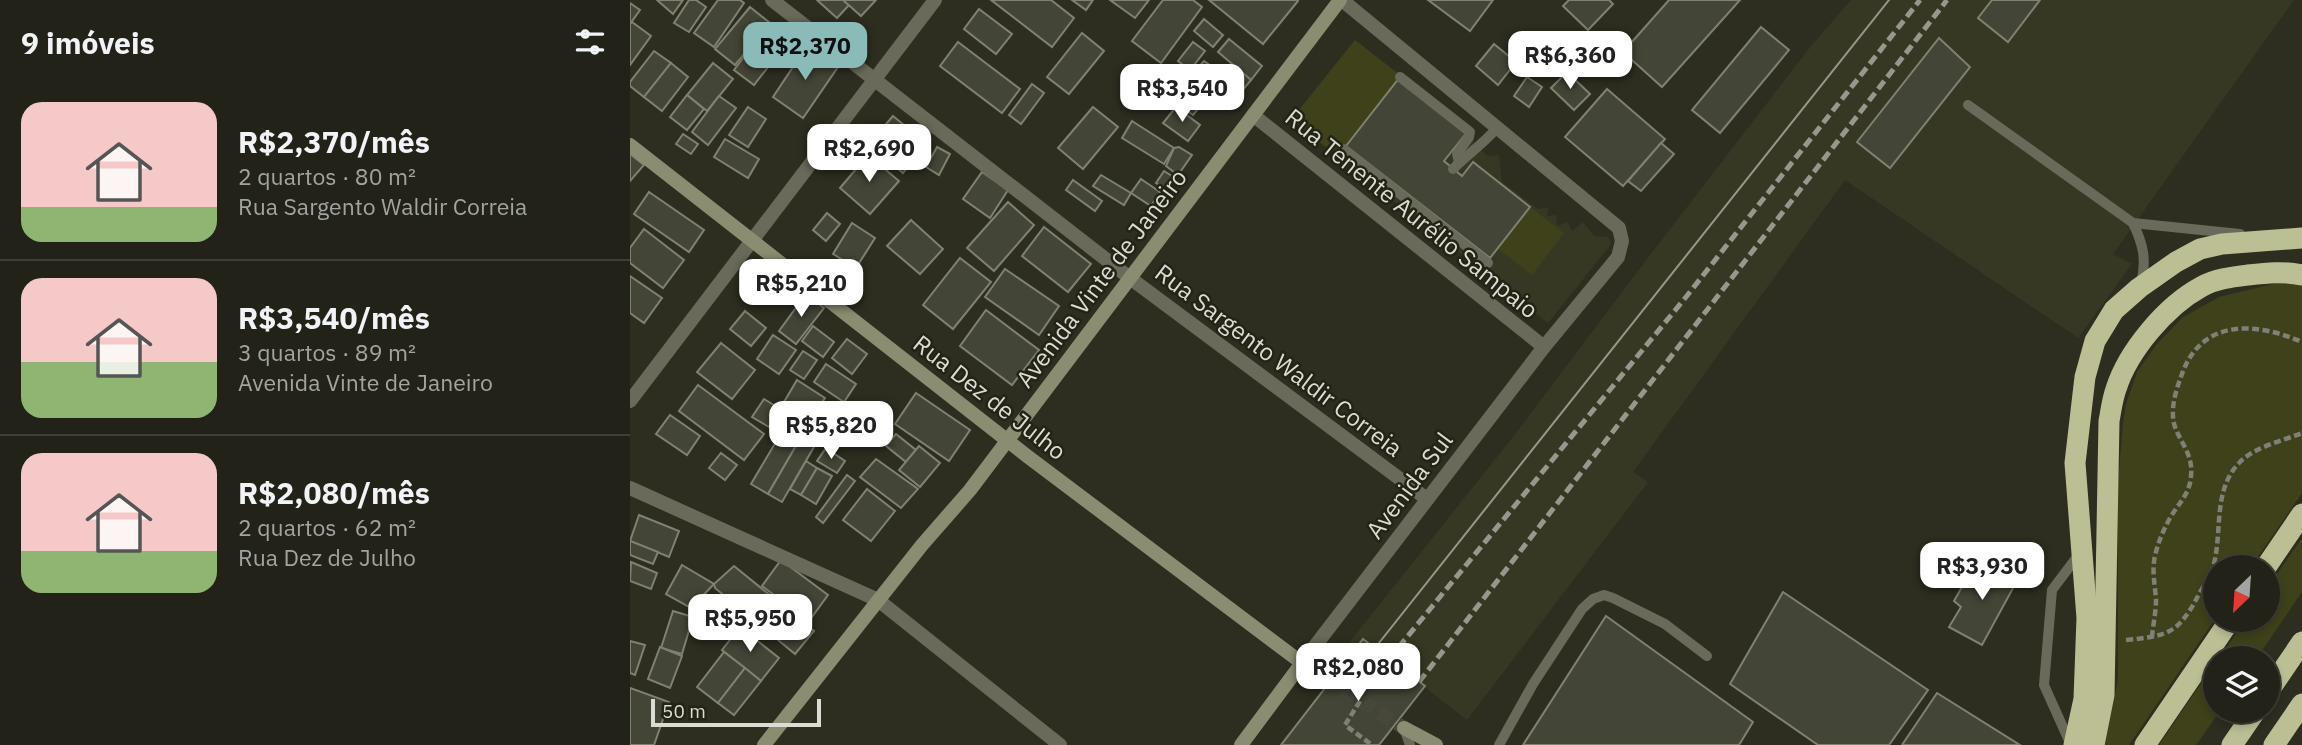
<!DOCTYPE html>
<html lang="pt">
<head>
<meta charset="utf-8">
<style>
	body { margin:0; font-family:"IBM Plex Sans",sans-serif; background:#2a2a21; color:#f1f3f6; height:100vh; display:flex; flex-direction:column; font-size:26px; white-space:nowrap }
	* { box-sizing:border-box; margin:0 }
	p { font-size:23px; color:#a2a4a2 }
	.icon { flex:none; width:38px; height:38px; fill:none; stroke:currentColor; stroke-width:2; stroke-linecap:round; stroke-linejoin:round }
	.map { position:relative; flex:1; overflow:hidden }
	.sheet { display:flex; flex-direction:column; background:#222218; width:630px }
	.sheet>* { flex:none }
	.needle { width:46px; rotate:205deg }
	.fabs { position:absolute; left:1573px; top:555px; display:grid; gap:14px }
	.fabs a { display:grid; place-items:center; width:77px; height:77px; border-radius:50%; background:#222218; box-shadow:0 4px 10px #0003,0 0 0 2px #3f3f37; font-size:35px }
	.scale { position:absolute; left:21px; bottom:18px; width:170px; box-sizing:border-box; padding-left:7px; border:4px solid #dbdcd3; border-top:0; font-size:19px; line-height:24px; white-space:nowrap; color:#dbdcd3; -webkit-text-stroke:5px #232416; paint-order:stroke }
	.price { position:absolute; translate:-50% -60px; padding:0 16px; border-radius:14px; background:#fff; color:#222; font-size:23px; line-height:46px; filter:drop-shadow(0 2px 4px #0008) }
	.price::after { content:''; position:absolute; left:50%; top:42px; width:21px; height:16px; margin-left:-10px; background:inherit; clip-path:polygon(0 0,100% 0,50% 100%) }
	.price.active { background:#8bbbb9; color:#111 }
	ul { padding:0; list-style:none }
	li { display:flex; align-items:center; gap:21px; height:175px; padding:0 21px }
	li+li { border-top:2px solid #3f3f37 }
	li span { display:grid; place-items:center; flex:none; width:196px; height:140px; border-radius:21px; color:#555 }
	li>.icon { margin-inline-start:auto }
	span .icon { width:84px; height:84px; fill:#fffc; stroke-width:1 }
	li b { font-size:30px }
	h2 { display:flex; justify-content:space-between; align-items:center; height:84px; padding:0 21px; font-size:30px }
	main { display:flex; flex:1; min-height:0 }
	.map>svg:first-child { display:block }
	.built { fill:#373823 }
	.green { fill:#3f411a }
	.building { fill:#434536; stroke:#808171; stroke-width:2 }
	.lines { fill:none; stroke-linecap:round; stroke-linejoin:round }
	.secondary-tunnel { stroke:#47483b; stroke-width:14; stroke-dasharray:14 7; stroke-linecap:butt }
	.path { stroke:#808176; stroke-width:4.5; stroke-dasharray:7 3.5; stroke-linecap:butt }
	.lane { stroke:#696a59; stroke-width:10 }
	.street { stroke:#696a59; stroke-width:14 }
	.secondary { stroke:#8a8d71; stroke-width:14 }
	.highway { stroke:#bcbf94; stroke-width:21 }
	.tram { stroke:#97988d; stroke-width:2 }
	.rail { stroke:#97988d; stroke-width:5; stroke-dasharray:10 5; stroke-linecap:butt }
	.labels { text-anchor:middle; dominant-baseline:central; stroke-width:5; stroke-linejoin:round; paint-order:stroke }
	.street-label { font-size:24px; fill:#dbdcd3; stroke:#232416 }
</style>
</head>
<body>
<main>
<section class="sheet">
<h2>9 imóveis<svg class="icon" aria-label="filters" viewBox="0 0 24 24"><path d="M4 7h16M4 17h16"/><circle cx="9" cy="7" r="2"/><circle cx="15" cy="17" r="2"/></svg></h2>
<ul>
<li><span style="background:linear-gradient(#f6c9c9 75%,#8fb573 0)"><svg class="icon" aria-label="home" viewBox="0 0 24 24"><path d="M3 11l9-7 9 7M6 9v11h12V9"/></svg></span><div><b>R$2,370/mês</b><p>2 quartos · 80 m²</p><p>Rua Sargento Waldir Correia</p></div></li>
<li><span style="background:linear-gradient(#f6c9c9 60%,#8fb573 0)"><svg class="icon" aria-label="home" viewBox="0 0 24 24"><path d="M3 11l9-7 9 7M6 9v11h12V9"/></svg></span><div><b>R$3,540/mês</b><p>3 quartos · 89 m²</p><p>Avenida Vinte de Janeiro</p></div></li>
<li><span style="background:linear-gradient(#f6c9c9 70%,#8fb573 0)"><svg class="icon" aria-label="home" viewBox="0 0 24 24"><path d="M3 11l9-7 9 7M6 9v11h12V9"/></svg></span><div><b>R$2,080/mês</b><p>2 quartos · 62 m²</p><p>Rua Dez de Julho</p></div></li>
</ul>
</section>
<div class="map">
<svg width="1672" height="745" viewBox="0 0 1672 745">
	<rect width="100%" height="100%" fill="#2d2e20"/>
	<!-- built -->
	<g class="built">
		<polygon points="1221,0 1664,0 1483,254 1502,264 1448,338 1215,180 1003,472 1018,482 837,720 733,639 719,656 714,649 886,433 1017,259 1181,46"/>
		<polygon points="725,40 843,132 844,144 858,156 869,155 872,182 908,209 918,208 917,216 926,215 927,226 937,222 942,231 953,222 964,236 978,237 981,243 978,248 918,323 661,120"/>
	</g>
	<!-- green -->
	<g class="green">
		<polygon points="725,40 771,76 708,156 661,120"/>
		<polygon points="900,207 934,233 902,275 868,249"/>
		<polygon points="1672,277 1672,493 1621,567 1586,567 1585,619 1499,745 1475,745 1488,679 1488,483 1493,423 1496,404 1507,372 1526,345 1553,317 1589,297"/>
		<polygon points="1672,538 1672,592 1627,658 1589,658 1616,620 1638,620 1638,587"/>
		<polygon points="1585,663 1586,710 1590,711 1566,745 1529,745"/>
	</g>
	<!-- building -->
	<g class="building">
		<polygon points="27,0 53,0 43,14"/>
		<polygon points="59,0 66,0 76,7 59,32 44,23"/>
		<polygon points="88,0 110,0 114,3 84,47 64,33"/>
		<polygon points="187,0 213,0 219,5 207,18"/>
		<polygon points="213,0 246,0 231,16"/>
		<polygon points="361,0 421,0 444,18 422,47"/>
		<polygon points="442,0 463,0 456,10"/>
		<polygon points="480,0 519,0 505,18"/>
		<polygon points="533,0 563,0 572,7 531,63 502,41"/>
		<polygon points="579,0 667,0 668,1 633,44"/>
		<polygon points="798,0 863,0 840,31"/>
		<polygon points="939,0 979,0 983,4 958,30 933,6"/>
		<polygon points="1039,0 1110,0 1032,87 993,52"/>
		<polygon points="1362,0 1410,0 1378,42 1348,18"/>
		<polygon points="0,3 10,10 0,24"/>
		<polygon points="120,7 140,23 105,65 85,49"/>
		<polygon points="349,9 382,34 366,54 334,29"/>
		<polygon points="574,19 593,35 583,47 564,31"/>
		<polygon points="2,22 21,36 0,65 0,24"/>
		<polygon points="140,23 160,39 124,85 104,70"/>
		<polygon points="1131,27 1159,50 1090,133 1062,110"/>
		<polygon points="452,33 474,51 439,94 417,77"/>
		<polygon points="1309,38 1340,67 1260,168 1227,142"/>
		<polygon points="599,39 632,66 621,80 588,52"/>
		<polygon points="328,42 390,89 372,113 310,66"/>
		<polygon points="563,42 575,51 560,70 548,61"/>
		<polygon points="864,44 886,62 868,85 846,66"/>
		<polygon points="177,46 208,67 173,118 143,97"/>
		<polygon points="24,51 41,63 14,97 0,86 0,82"/>
		<polygon points="574,61 581,66 570,78 564,72"/>
		<polygon points="41,63 58,77 32,111 14,97"/>
		<polygon points="83,63 103,79 77,111 57,95"/>
		<polygon points="540,67 576,100 563,115 523,86"/>
		<polygon points="607,68 621,80 601,104 586,92"/>
		<polygon points="937,72 960,94 944,110 921,88"/>
		<polygon points="770,77 838,131 814,161 832,176 843,162 900,207 860,258 716,146"/>
		<polygon points="897,77 912,87 899,107 884,96"/>
		<polygon points="402,84 414,93 391,124 379,115"/>
		<polygon points="977,89 1035,139 993,186 935,137"/>
		<polygon points="57,95 74,109 57,130 40,117"/>
		<polygon points="89,96 106,108 78,145 62,132"/>
		<polygon points="118,107 136,119 118,147 99,135"/>
		<polygon points="463,107 488,127 453,169 428,148"/>
		<polygon points="546,107 570,125 558,141 533,123"/>
		<polygon points="263,116 297,144 273,173 239,144"/>
		<polygon points="502,121 544,148 534,164 492,138"/>
		<polygon points="53,134 68,144 61,154 46,144"/>
		<polygon points="95,139 129,159 118,178 84,157"/>
		<polygon points="1031,143 1044,154 1011,191 998,181"/>
		<polygon points="307,147 320,154 309,175 296,167"/>
		<polygon points="549,147 562,155 548,175 536,166 544,148"/>
		<polygon points="0,154 14,165 0,181"/>
		<polygon points="238,155 269,181 240,214 210,188"/>
		<polygon points="534,171 545,178 536,190 526,183"/>
		<polygon points="352,172 378,190 360,218 333,199"/>
		<polygon points="471,175 501,193 494,205 463,186"/>
		<polygon points="511,179 530,192 521,206 501,193"/>
		<polygon points="443,180 472,201 465,211 436,190"/>
		<polygon points="19,192 74,230 59,252 4,214"/>
		<polygon points="378,202 404,225 364,271 337,248"/>
		<polygon points="197,213 210,224 196,241 183,230"/>
		<polygon points="281,220 313,249 290,274 257,246"/>
		<polygon points="222,223 245,238 226,268 203,254"/>
		<polygon points="414,227 461,264 438,292 392,256"/>
		<polygon points="14,229 54,260 33,288 0,263 0,248"/>
		<polygon points="330,258 361,282 323,329 293,305"/>
		<polygon points="375,269 429,306 409,335 355,297"/>
		<polygon points="0,276 32,298 14,323 0,313"/>
		<polygon points="176,294 194,308 166,344 149,331"/>
		<polygon points="356,310 409,350 382,385 330,346"/>
		<polygon points="115,311 136,328 121,346 100,329"/>
		<polygon points="183,326 204,342 193,357 172,341"/>
		<polygon points="143,335 166,350 149,374 127,359"/>
		<polygon points="217,339 237,354 222,374 202,358"/>
		<polygon points="91,343 125,370 102,399 67,372"/>
		<polygon points="173,351 187,360 174,379 160,370"/>
		<polygon points="196,364 226,384 214,402 184,382"/>
		<polygon points="167,380 195,398 181,419 154,402"/>
		<polygon points="68,385 134,434 114,460 49,411"/>
		<polygon points="286,393 340,430 319,461 265,424"/>
		<polygon points="134,399 150,409 139,427 122,417"/>
		<polygon points="40,415 70,436 57,455 26,434"/>
		<polygon points="157,423 174,432 138,494 121,484"/>
		<polygon points="174,432 188,440 152,502 138,494"/>
		<polygon points="266,434 286,450 276,462 256,446"/>
		<polygon points="289,446 310,463 290,487 269,470"/>
		<polygon points="196,448 215,461 207,473 187,461"/>
		<polygon points="91,453 107,465 95,480 79,468"/>
		<polygon points="246,459 288,489 271,508 230,477"/>
		<polygon points="176,461 187,468 171,495 160,489"/>
		<polygon points="187,468 202,476 186,504 171,495"/>
		<polygon points="217,475 225,481 193,523 186,517"/>
		<polygon points="237,489 265,511 241,541 213,520"/>
		<polygon points="9,515 49,531 39,557 0,541"/>
		<polygon points="0,541 28,552 23,564 0,555"/>
		<polygon points="151,560 198,595 179,621 132,586"/>
		<polygon points="1,562 27,573 21,589 0,581"/>
		<polygon points="1358,562 1388,579 1352,645 1319,627 1331,607 1324,601 1341,571 1350,576"/>
		<polygon points="52,565 84,584 61,608 36,594"/>
		<polygon points="104,566 184,631 165,654 85,588 84,584"/>
		<polygon points="1153,592 1298,690 1259,745 1188,745 1100,684"/>
		<polygon points="43,611 63,617 52,654 31,648"/>
		<polygon points="976,616 1123,722 1109,745 893,745"/>
		<polygon points="110,627 149,658 131,681 92,650"/>
		<polygon points="733,639 795,686 749,745 651,745"/>
		<polygon points="0,641 15,645 5,675 0,673"/>
		<polygon points="30,647 52,656 40,688 18,679"/>
		<polygon points="94,652 115,668 88,703 67,687"/>
		<polygon points="115,668 131,681 104,715 88,703"/>
		<polygon points="0,688 39,702 24,745 0,745"/>
		<polygon points="1307,693 1390,745 1272,745"/>
	</g>
	<g class="lines">
		<!-- secondary-tunnel -->
		<polyline class="secondary-tunnel" points="696,679 774,728"/>
		<!-- path -->
		<g class="path">
			<path d="M1522,637c1,-12 4,-25 4,-37 -1,-16 -5,-32 0,-48 3,-12 8,-23 14,-34 8,-14 20,-24 21,-42 3,-26 -18,-40 -18,-60 -1,-13 4,-29 9,-42 20,-56 74,-52 120,-32"/>
			<path d="M1496,640c41,-4 52,-6 72,-44 5,-10 12,-19 15,-29 10,-33 -1,-76 26,-104 15,-16 43,-22 63,-30"/>
			<polyline points="730,701 715,725 742,745"/>
		</g>
		<!-- lane -->
		<g class="lane">
			<polyline points="770,77 840,132 839,137 827,154 829,162"/>
			<polyline points="1338,105 1503,223"/>
			<polyline points="713,149 858,263"/>
			<path d="M823,169c15,-15 30,-25 44,-41"/>
			<path d="M1511,283c6,-23 2,-39 -8,-60l107,11"/>
			<polyline points="774,728 780,745"/>
			<polyline points="869,745 903,684 952,609 963,599 974,595 983,598 1035,624 1077,656"/>
			<polyline points="1441,745 1414,685 1422,590 1450,553"/>
		</g>
		<!-- street -->
		<g class="street">
			<polyline points="142,0 500,278 797,499"/>
			<polyline points="623,115 914,347"/>
			<polyline points="0,401 305,0"/>
			<polyline points="0,488 248,600 430,745"/>
			<polyline points="672,663 914,347 988,257 992,241 989,228 712,0"/>
		</g>
		<!-- secondary -->
		<g class="secondary">
			<polyline points="0,145 397,456 672,663 696,679"/>
			<polyline points="774,728 806,745"/>
			<polyline points="134,745 292,545 340,490 710,0"/>
			<polyline points="611,745 672,663"/>
		</g>
		<!-- highway -->
		<g class="highway">
			<polyline points="1636,567 1672,514"/>
			<polyline points="1638,692 1672,642"/>
			<polyline points="1444,745 1454,699 1457,618 1445,463 1455,377 1465,341 1484,310 1509,288 1546,262 1570,249 1592,244 1672,238"/>
			<path d="M1464,745l10,-50 5,-274c2,-10 3,-21 7,-32 12,-38 50,-83 85,-102 14,-8 31,-10 47,-12 18,-2 36,-4 54,0"/>
			<polyline points="1515,745 1600,620"/>
			<polyline points="1602,745 1626,710"/>
			<polyline points="1644,745 1672,704"/>
		</g>
		<!-- tram -->
		<polyline class="tram" points="745,648 1259,0"/>
		<!-- rail -->
		<g class="rail">
			<polyline points="759,659 1056,297 1290,0"/>
			<polyline points="789,682 1317,0"/>
		</g>
	</g>
	<g class="labels">
		<!-- street labels -->
		<g class="street-label">
			<text transform="translate(782 213) rotate(39)">Rua Tenente Aurélio Sampaio</text>
			<text transform="translate(471 278) rotate(-53)">Avenida Vinte de Janeiro</text>
			<text transform="translate(649 360) rotate(37)">Rua Sargento Waldir Correia</text>
			<text transform="translate(360 397) rotate(38)">Rua Dez de Julho</text>
			<text transform="translate(779 485) rotate(-53)">Avenida Sul</text>
		</g>
	</g>
</svg>
<div class="fabs">
<a><svg class="needle" viewBox="-14 -14 28 28"><path d="M0-13l5 13h-10z" fill="#e53935"/><path d="M0 13l5-13h-10z" fill="#a2a4a2"/></svg></a>
<a><svg class="icon" aria-label="layers" viewBox="0 0 24 24"><path d="M12 4l9 5-9 5-9-5zM3 14l9 5 9-5"/></svg></a>
</div>
<div class="scale">50 m</div>
<b class="price active" style="left:175px;top:82px">R$2,370</b>
<b class="price" style="left:940px;top:91px">R$6,360</b>
<b class="price" style="left:552px;top:124px">R$3,540</b>
<b class="price" style="left:239px;top:184px">R$2,690</b>
<b class="price" style="left:171px;top:319px">R$5,210</b>
<b class="price" style="left:201px;top:461px">R$5,820</b>
<b class="price" style="left:1352px;top:602px">R$3,930</b>
<b class="price" style="left:120px;top:654px">R$5,950</b>
<b class="price" style="left:728px;top:703px">R$2,080</b>
</div>
</main>
</body>
</html>
